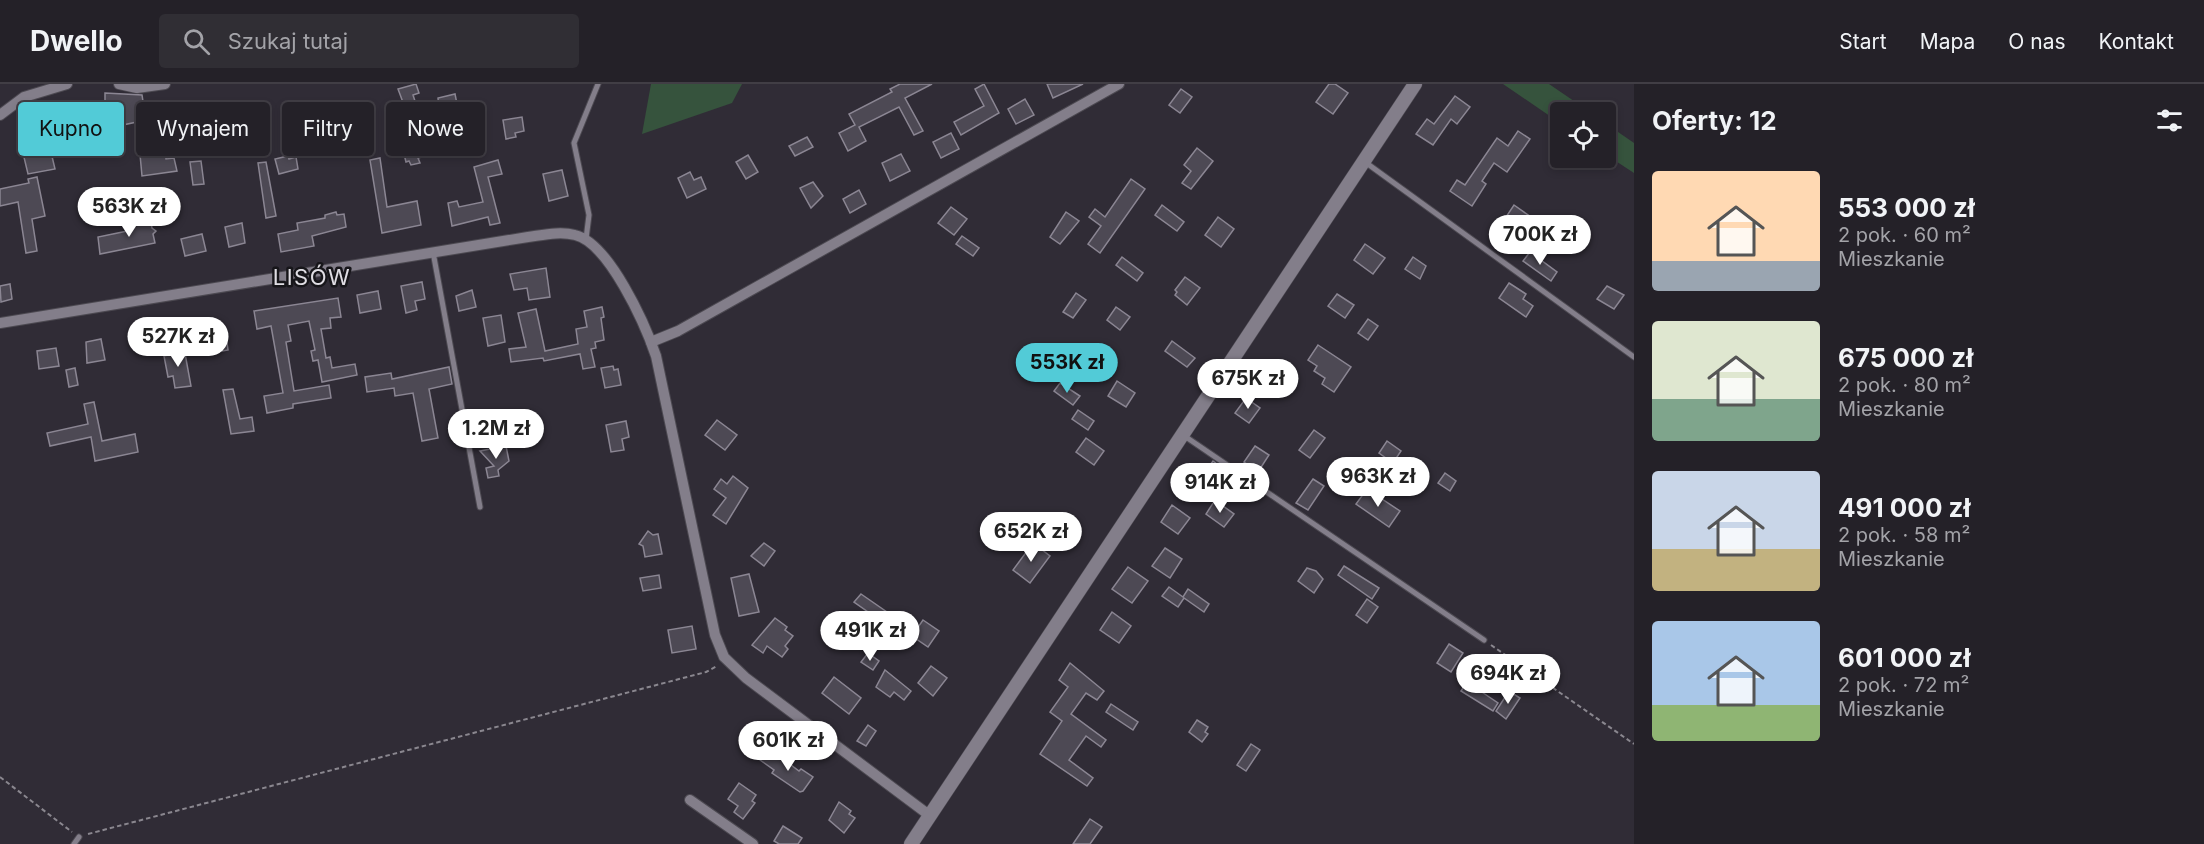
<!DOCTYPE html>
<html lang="pl">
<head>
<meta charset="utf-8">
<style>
	body { margin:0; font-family:Inter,sans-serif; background:#302e34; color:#f1f3f6; height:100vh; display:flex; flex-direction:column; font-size:22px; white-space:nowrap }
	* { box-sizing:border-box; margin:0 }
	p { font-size:20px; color:#a3a3a8 }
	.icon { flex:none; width:33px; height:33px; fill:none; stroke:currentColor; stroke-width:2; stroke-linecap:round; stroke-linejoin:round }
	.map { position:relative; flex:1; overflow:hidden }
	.drawer { display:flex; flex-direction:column; background:#242128; width:570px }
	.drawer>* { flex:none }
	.top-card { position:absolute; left:18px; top:18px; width:570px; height:54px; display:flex; gap:12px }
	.buttons { position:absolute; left:1550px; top:18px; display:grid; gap:12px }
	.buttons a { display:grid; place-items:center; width:66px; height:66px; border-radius:6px; background:#242128; box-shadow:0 3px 9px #0003,0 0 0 2px #413e45; font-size:30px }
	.price { position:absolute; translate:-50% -51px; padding:0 14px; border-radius:21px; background:#fff; color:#222; font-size:20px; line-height:39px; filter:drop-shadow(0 2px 3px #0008) }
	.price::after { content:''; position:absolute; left:50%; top:36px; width:18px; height:14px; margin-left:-9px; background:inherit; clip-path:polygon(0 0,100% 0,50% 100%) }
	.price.selected { background:#52cbd7; color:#111 }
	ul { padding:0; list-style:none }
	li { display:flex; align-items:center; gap:18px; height:150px; padding:0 18px }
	li span { display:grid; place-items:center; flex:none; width:168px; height:120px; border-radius:6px; color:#555 }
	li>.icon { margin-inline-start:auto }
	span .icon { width:72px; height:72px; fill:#fffc; stroke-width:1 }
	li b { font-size:26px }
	h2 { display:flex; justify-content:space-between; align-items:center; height:72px; padding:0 18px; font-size:26px }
	.pill { padding:0 21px; border-radius:6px; background:#242128; box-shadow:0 3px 9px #0003,0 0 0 2px #413e45; font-size:21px; line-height:54px }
	.pill.selected { background:#52cbd7; color:#111 }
	header { display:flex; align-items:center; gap:36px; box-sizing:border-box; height:84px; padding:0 30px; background:#242128; border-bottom:2px solid #413e45 }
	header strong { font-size:28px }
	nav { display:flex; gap:33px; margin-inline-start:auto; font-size:21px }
	.search { width:420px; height:54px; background:#302e34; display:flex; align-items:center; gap:15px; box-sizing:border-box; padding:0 21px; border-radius:6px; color:#a3a3a8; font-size:22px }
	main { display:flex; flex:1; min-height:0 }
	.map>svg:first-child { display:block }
	.green { fill:#36533d }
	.building { fill:#4d4954; stroke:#8b8693; stroke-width:1.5 }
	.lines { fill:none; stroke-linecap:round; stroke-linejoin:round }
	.service-casing { stroke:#4c4951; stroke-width:7 }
	.minor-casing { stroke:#4c4951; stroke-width:12 }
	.tertiary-casing { stroke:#4c4951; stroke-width:15 }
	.path { stroke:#8a878f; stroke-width:2; stroke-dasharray:4.5 3; stroke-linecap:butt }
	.service { stroke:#837e8a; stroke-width:5 }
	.minor { stroke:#837e8a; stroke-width:10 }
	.tertiary { stroke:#837e8a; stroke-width:14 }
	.labels { text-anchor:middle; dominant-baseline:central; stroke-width:5; stroke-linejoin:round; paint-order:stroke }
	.quarter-label { font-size:22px; letter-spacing:1.5px; fill:#e0dee4; stroke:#17161a }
</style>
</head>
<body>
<header>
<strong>Dwello</strong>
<div class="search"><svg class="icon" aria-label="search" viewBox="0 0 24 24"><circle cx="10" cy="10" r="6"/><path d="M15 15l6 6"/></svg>Szukaj tutaj</div>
<nav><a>Start</a><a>Mapa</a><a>O nas</a><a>Kontakt</a></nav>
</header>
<main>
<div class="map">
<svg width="1634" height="760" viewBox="0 0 1634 760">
	<rect width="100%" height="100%" fill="#302c36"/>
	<!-- green -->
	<g class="green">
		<polygon points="651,0 742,0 732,19 642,50"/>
		<polygon points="1503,0 1549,0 1590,28 1560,28 1560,39"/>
		<polygon points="1605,39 1634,59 1634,89 1605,70"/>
	</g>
	<!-- building -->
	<g class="building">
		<polygon points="416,0 419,9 413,11 415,17 404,21 398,5"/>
		<polygon points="900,0 932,0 905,14 923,47 914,51 899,23 859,43 866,57 848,67 839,49 855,41 849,30 892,8 890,5"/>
		<polygon points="984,0 999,29 961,51 954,38 984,22 975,5"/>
		<polygon points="1047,0 1083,0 1053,14"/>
		<polygon points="1329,0 1335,0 1348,9 1333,30 1316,18"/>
		<polygon points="1181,5 1192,13 1180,29 1169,21"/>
		<polygon points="105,9 142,11 146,37 174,33 176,48 162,50 166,75 174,74 177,87 142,92 137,38 104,45 101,29 105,28"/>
		<polygon points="455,10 457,20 439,23 438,14"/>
		<polygon points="1455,12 1470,23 1457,40 1451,35 1433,61 1416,50 1427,35 1434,40"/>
		<polygon points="1025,15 1034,31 1016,40 1008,25"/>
		<polygon points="522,33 524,47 515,49 516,53 506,55 503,36"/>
		<polygon points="1518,47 1530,55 1507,88 1494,79 1482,97 1486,100 1472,122 1450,107 1457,96 1465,101 1497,54 1508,62"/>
		<polygon points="951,49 959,65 941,74 933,58"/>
		<polygon points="807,53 813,63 795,72 789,62"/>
		<polygon points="421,56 425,72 418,74 420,79 411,81 409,77 406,78 402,62"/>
		<polygon points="50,64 55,85 28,90 23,69"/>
		<polygon points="1197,64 1213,77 1191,105 1182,99 1191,87 1184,81"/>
		<polygon points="901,70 910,87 890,97 882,79"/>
		<polygon points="748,71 758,88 746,95 736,78"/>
		<polygon points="288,72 289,75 296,73 298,85 279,90 275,75"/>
		<polygon points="380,74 387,123 417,117 421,141 382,149 370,76"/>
		<polygon points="498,76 502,90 488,93 500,139 490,141 488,133 452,142 448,119 457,117 459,123 483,118 474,83"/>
		<polygon points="201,77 204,100 193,101 190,78"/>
		<polygon points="266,78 276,132 266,134 258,79"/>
		<polygon points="562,86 568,112 549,117 543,90"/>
		<polygon points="690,88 694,96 701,93 706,105 687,114 678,94"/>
		<polygon points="37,93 45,132 32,135 37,167 26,169 18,118 0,122 0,105 29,99 28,95"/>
		<polygon points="1131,95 1145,105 1100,169 1088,160 1101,142 1089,133 1095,125 1105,133"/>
		<polygon points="813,98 823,112 811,124 800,104"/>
		<polygon points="859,106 866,120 850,129 843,115"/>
		<polygon points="92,120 96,136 86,138 83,123"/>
		<polygon points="1162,121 1184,138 1177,147 1155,131"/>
		<polygon points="1514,121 1531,133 1517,154 1500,142"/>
		<polygon points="951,123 967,135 954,151 938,139"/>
		<polygon points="336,128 337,131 344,130 346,143 312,152 314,162 281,168 278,150 298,146 297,139 325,134 325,131"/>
		<polygon points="1066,128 1079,137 1060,160 1050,153"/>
		<polygon points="1218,133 1234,145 1221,163 1205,151"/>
		<polygon points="150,134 152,144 156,147 153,150 155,159 100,170 98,153 132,146 134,136"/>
		<polygon points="242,139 245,159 229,163 225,143"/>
		<polygon points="202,150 206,167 185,172 181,155"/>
		<polygon points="962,152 979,164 973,172 956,160"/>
		<polygon points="1365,160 1385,174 1373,190 1354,176"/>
		<polygon points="1530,168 1557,188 1551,197 1523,177"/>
		<polygon points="1122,173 1143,189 1137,197 1116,181"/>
		<polygon points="1413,173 1426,182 1420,195 1405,185"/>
		<polygon points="546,184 550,213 529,216 527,204 514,206 510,190"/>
		<polygon points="1185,193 1200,204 1187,221 1175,211 1177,208 1175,206"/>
		<polygon points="422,198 425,215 415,217 417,226 406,229 401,202"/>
		<polygon points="1509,199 1526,210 1523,215 1533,222 1526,233 1499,214"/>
		<polygon points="10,200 12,215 1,218 0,202"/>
		<polygon points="1607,202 1624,211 1614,225 1597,215"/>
		<polygon points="472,206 476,223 459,227 456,212"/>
		<polygon points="378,207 381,225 360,229 357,211"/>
		<polygon points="1076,209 1086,216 1073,234 1063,228"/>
		<polygon points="1337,210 1354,221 1345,234 1328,222"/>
		<polygon points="338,214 341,233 330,234 331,244 321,245 326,274 330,273 332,284 355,280 357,291 322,298 318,276 313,277 311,267 315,266 309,237 288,241 291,257 286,258 294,307 329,301 331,314 293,320 293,324 267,329 264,312 283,309 271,242 257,245 254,227"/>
		<polygon points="602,223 604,233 601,234 604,256 595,258 596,264 591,265 595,283 583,285 580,270 544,277 543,274 511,278 509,265 526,263 518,229 536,225 545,267 578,260 576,245 587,243 584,227"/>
		<polygon points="1116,223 1130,233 1120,246 1107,236"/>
		<polygon points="501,231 505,258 488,262 483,234"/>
		<polygon points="1368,235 1378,242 1368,256 1358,249"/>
		<polygon points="226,252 228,266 206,270 204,256"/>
		<polygon points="101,255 105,276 87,279 86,258"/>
		<polygon points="1172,257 1195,274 1187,283 1165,267"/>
		<polygon points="1318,261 1351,283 1334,308 1322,300 1325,294 1314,287 1317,282 1308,276"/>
		<polygon points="56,264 59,282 39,285 37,267"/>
		<polygon points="184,264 191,302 175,304 173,292 168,293 164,272 172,270 171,266"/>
		<polygon points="613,282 614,286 618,285 621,301 605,304 601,284"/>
		<polygon points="449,283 452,300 429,305 438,354 422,357 413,309 395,312 394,304 367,308 365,293 391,289 392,295"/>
		<polygon points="75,284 78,301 69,303 66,286"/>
		<polygon points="1117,297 1135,309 1126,323 1108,312"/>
		<polygon points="1060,299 1080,312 1073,321 1054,307"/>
		<polygon points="233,305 240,335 252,333 254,347 231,350 223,306"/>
		<polygon points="1246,314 1260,324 1249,339 1235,329"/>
		<polygon points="94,318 102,357 135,350 138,368 95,377 91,353 50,362 47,349 88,340 84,320"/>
		<polygon points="1078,326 1094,337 1088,346 1072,335"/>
		<polygon points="717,336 737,351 725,366 705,351"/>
		<polygon points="626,337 629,353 622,355 624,366 611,368 606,341"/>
		<polygon points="1314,346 1325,354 1310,374 1299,366"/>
		<polygon points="1086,354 1104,367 1094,381 1076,368"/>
		<polygon points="1387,357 1401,367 1393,379 1379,369"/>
		<polygon points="506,362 509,377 498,386 499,392 488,394 486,384 494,382 480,367"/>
		<polygon points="1255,362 1269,371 1258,388 1244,378"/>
		<polygon points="1213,377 1230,390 1219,406 1201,394"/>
		<polygon points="1445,389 1456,397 1450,407 1438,399"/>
		<polygon points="733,392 748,404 726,440 713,431 726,414 714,405 721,395 727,400"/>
		<polygon points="1313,395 1324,402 1308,426 1296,419"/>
		<polygon points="1367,405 1400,427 1389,443 1356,420"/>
		<polygon points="1215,416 1234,430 1224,443 1206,430"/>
		<polygon points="1172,421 1190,434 1178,450 1161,438"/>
		<polygon points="648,447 653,451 658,450 662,470 645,473 643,462 639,460"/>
		<polygon points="764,459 775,467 764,482 751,472"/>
		<polygon points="1033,459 1050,472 1030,499 1013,486"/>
		<polygon points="1165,464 1182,475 1170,494 1152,482"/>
		<polygon points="1344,482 1379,504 1372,515 1338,491"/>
		<polygon points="1128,483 1148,497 1132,519 1112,505"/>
		<polygon points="1307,484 1316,487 1323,495 1314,509 1298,497"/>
		<polygon points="749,490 759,528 739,532 731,494"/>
		<polygon points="659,491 661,504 643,507 640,494"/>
		<polygon points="1169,503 1183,513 1188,505 1209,520 1204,528 1184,514 1178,523 1162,512"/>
		<polygon points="861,510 897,535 891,544 854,518"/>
		<polygon points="1367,515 1378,523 1367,539 1356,531"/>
		<polygon points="1112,528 1131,542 1119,559 1100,546"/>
		<polygon points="775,534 787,543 785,546 793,552 785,562 788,565 782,573 767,562 763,569 752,561"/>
		<polygon points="923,536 939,547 928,563 912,552"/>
		<polygon points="692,542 696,565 672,569 668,546"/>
		<polygon points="1449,560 1463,569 1451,588 1437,579"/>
		<polygon points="868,569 879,577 873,586 861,578"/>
		<polygon points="1070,579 1104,607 1097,616 1086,609 1071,630 1106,656 1101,663 1086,652 1069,676 1093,694 1087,702 1040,670 1062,637 1050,628 1068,603 1059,596"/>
		<polygon points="931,582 947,594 933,612 918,599"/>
		<polygon points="885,586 911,607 904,616 894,608 890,613 876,603"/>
		<polygon points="834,593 861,614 849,630 822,609"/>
		<polygon points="1467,598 1498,619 1493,627 1461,607"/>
		<polygon points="1509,607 1520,614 1506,635 1496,627"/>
		<polygon points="1111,620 1138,638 1133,646 1106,628"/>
		<polygon points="1197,636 1208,643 1205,648 1208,650 1202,658 1189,648"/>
		<polygon points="868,641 876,647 866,662 857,657"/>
		<polygon points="1251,660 1260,666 1246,687 1237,681"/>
		<polygon points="775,669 799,687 801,685 813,693 803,707 800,708 772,689 774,686 760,676"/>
		<polygon points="739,699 756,711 752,717 755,719 743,735 734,728 738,722 728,715"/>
		<polygon points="839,718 851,727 849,730 855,734 844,749 829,736"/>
		<polygon points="1090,735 1102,743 1090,760 1073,760"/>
		<polygon points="783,742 802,754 798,760 779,760 774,757"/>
	</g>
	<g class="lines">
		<defs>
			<g id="service">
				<polyline points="1365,78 1634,273"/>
				<polyline points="586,155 589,131 574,59 598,0"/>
				<polyline points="433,168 480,423"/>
				<polyline points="1183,351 1484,556"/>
				<polyline points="74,760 79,753"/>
			</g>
			<g id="minor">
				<polyline points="119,0 137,4 165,0"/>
				<polyline points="0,31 24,13 67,0"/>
				<path d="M0,239l528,-86c15,-2 32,-6 47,-2 34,8 70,89 81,121l59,279 9,22 22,21 183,137"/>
				<polyline points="651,258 678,247 1119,0"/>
				<polyline points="690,716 753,760"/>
			</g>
			<polyline id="tertiary" points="911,760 1415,0"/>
		</defs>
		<!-- service casing -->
		<use href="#service" class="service-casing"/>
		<!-- minor casing -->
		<use href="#minor" class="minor-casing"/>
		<!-- tertiary casing -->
		<use href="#tertiary" class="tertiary-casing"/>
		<!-- path -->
		<g class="path">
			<polyline points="1491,561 1634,660"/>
			<polyline points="0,693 72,748"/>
			<polyline points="88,750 706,588 717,582"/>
		</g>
		<!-- service -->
		<use href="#service" class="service"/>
		<!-- minor -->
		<use href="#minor" class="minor"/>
		<!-- tertiary -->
		<use href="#tertiary" class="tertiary"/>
	</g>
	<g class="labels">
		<!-- quarter labels -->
		<g class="quarter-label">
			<text x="312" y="193">LISÓW</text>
		</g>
	</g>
</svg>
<div class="buttons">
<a><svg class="icon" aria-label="locate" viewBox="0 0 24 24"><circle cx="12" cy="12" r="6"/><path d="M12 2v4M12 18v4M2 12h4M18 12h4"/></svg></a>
</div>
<b class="price" style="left:129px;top:154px">563K zł</b>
<b class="price" style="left:1540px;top:182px">700K zł</b>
<b class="price" style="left:178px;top:284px">527K zł</b>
<b class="price selected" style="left:1067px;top:310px">553K zł</b>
<b class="price" style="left:1248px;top:326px">675K zł</b>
<b class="price" style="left:496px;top:376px">1.2M zł</b>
<b class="price" style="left:1378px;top:424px">963K zł</b>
<b class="price" style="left:1220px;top:430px">914K zł</b>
<b class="price" style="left:1031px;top:479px">652K zł</b>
<b class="price" style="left:870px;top:578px">491K zł</b>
<b class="price" style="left:1508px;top:621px">694K zł</b>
<b class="price" style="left:788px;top:688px">601K zł</b>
<div class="top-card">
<a class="pill selected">Kupno</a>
<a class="pill">Wynajem</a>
<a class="pill">Filtry</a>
<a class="pill">Nowe</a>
</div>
</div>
<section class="drawer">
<h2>Oferty: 12<svg class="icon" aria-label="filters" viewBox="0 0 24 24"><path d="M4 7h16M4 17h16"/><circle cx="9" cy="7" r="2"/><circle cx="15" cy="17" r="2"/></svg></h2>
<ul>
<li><span style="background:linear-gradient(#ffd9b3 75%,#9aa5b1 0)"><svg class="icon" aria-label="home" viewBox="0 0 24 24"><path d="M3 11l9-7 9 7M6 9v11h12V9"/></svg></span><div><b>553 000 zł</b><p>2 pok. · 60 m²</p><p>Mieszkanie</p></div></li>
<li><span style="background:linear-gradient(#dfe7d0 65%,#7fa58c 0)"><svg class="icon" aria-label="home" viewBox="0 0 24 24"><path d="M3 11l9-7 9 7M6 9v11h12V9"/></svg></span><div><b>675 000 zł</b><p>2 pok. · 80 m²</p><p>Mieszkanie</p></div></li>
<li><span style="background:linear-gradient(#c9d6e8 65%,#c2b280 0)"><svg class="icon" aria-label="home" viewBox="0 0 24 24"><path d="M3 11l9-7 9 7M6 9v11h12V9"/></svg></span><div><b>491 000 zł</b><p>2 pok. · 58 m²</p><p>Mieszkanie</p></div></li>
<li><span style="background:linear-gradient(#a9c7e8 70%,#8fb573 0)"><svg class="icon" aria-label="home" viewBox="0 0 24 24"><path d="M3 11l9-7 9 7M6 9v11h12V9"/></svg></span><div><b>601 000 zł</b><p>2 pok. · 72 m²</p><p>Mieszkanie</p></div></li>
</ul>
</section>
</main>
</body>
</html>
